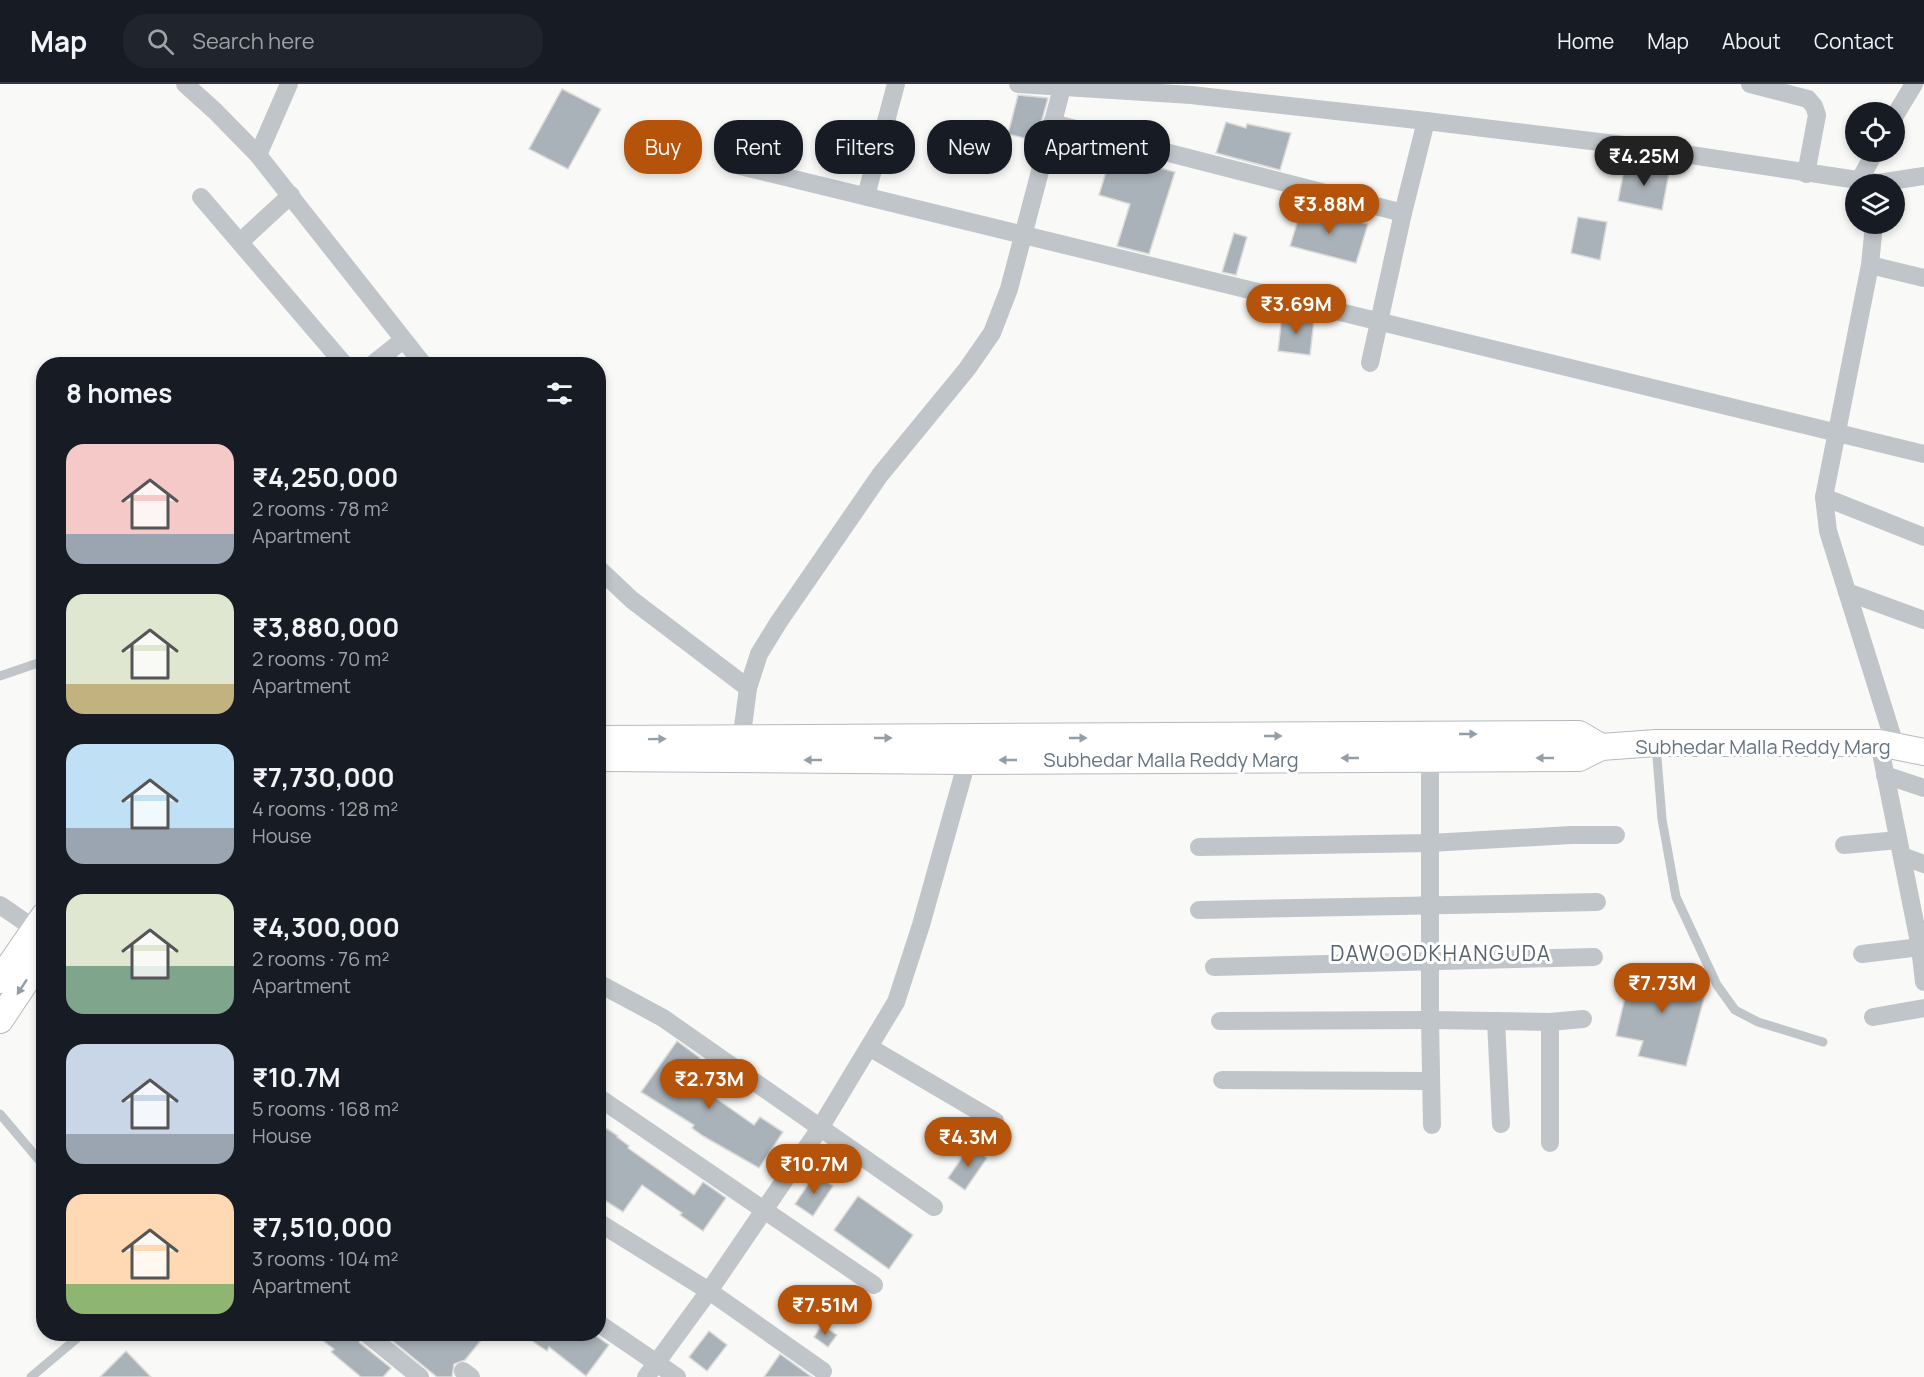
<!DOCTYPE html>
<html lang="en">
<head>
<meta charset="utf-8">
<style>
	body { margin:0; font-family:Manrope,sans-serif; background:#20242c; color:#f1f3f6; height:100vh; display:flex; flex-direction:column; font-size:22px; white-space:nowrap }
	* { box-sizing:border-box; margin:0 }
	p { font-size:20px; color:#9ea1a6 }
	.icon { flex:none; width:33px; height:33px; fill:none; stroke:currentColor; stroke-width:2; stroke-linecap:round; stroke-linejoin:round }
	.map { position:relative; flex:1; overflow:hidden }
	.details { position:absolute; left:36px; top:273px; width:570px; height:984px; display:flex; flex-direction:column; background:#171b24; border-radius:24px; box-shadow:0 3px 9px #0003 }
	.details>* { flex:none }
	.top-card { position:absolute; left:624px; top:36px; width:570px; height:54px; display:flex; gap:12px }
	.controls { position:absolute; left:1845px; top:18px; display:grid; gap:12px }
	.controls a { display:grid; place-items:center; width:60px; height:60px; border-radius:50%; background:#171b24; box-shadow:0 3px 9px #0003; font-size:30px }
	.price { position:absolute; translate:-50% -51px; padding:0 14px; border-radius:21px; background:#b45309; color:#fff; font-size:20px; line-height:39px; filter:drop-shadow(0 2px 3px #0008) }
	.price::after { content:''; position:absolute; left:50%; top:36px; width:18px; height:14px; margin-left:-9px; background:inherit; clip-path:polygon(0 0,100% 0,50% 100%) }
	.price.current { background:#222; color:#fff }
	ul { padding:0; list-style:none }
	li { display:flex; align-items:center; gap:18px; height:150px; padding:0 30px }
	li span { display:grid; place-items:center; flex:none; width:168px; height:120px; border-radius:18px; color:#555 }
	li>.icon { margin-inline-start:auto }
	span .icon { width:72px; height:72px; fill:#fffc; stroke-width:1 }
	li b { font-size:26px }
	h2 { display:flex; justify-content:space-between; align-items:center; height:72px; padding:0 30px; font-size:26px }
	.pill { padding:0 21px; border-radius:24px; background:#171b24; box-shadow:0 3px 9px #0003; font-size:21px; line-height:54px }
	.pill.current { background:#b45309; color:#fff }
	header { display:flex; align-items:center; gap:36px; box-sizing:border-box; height:84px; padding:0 30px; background:#171b24; border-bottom:2px solid #363941 }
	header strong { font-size:28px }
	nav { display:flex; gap:33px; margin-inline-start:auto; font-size:21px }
	.search { width:420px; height:54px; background:#20242c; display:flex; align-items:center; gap:15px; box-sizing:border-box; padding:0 21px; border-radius:24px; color:#9ea1a6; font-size:22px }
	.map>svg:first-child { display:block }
	.building { fill:#a9b2b8; stroke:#dbdbd9; stroke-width:1.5 }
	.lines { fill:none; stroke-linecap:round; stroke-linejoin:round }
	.secondary-casing { stroke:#b5babf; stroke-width:28 }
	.service { stroke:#c0c5c9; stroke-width:9 }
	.minor { stroke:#c0c5c9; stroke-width:18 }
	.secondary { stroke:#fff; stroke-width:26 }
	.oneway { fill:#939ea7 }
	.labels { text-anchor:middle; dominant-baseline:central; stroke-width:6; stroke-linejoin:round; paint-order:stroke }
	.street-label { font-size:20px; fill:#657481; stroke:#fff }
	.neighbourhood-label { font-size:21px; letter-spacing:1.5px; fill:#57626d; stroke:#fff }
</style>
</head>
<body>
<header>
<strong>Map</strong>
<div class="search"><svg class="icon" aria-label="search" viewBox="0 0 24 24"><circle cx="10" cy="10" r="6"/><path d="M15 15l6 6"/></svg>Search here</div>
<nav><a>Home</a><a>Map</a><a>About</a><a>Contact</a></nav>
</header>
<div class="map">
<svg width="1924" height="1293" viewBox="0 0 1924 1293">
	<rect width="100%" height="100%" fill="#f9f9f7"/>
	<!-- building -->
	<g class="building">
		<polygon points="562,5 601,25 568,85 529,65"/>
		<polygon points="1018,11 1048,14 1036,57 1008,50"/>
		<polygon points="1226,38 1246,44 1247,40 1291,49 1280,86 1216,69"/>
		<polygon points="1111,71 1175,88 1149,170 1117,162 1130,120 1099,111"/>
		<polygon points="1625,81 1669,89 1662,126 1618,117"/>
		<polygon points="1302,123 1368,140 1356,179 1290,162"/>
		<polygon points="1578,133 1607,138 1600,176 1571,169"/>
		<polygon points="1234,149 1247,153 1236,191 1222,188"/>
		<polygon points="1282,232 1314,236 1310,271 1278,267"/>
		<polygon points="1632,883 1708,899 1686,982 1638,972 1643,957 1616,952"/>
		<polygon points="677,957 700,974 684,997 712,1016 714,1013 754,1041 760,1033 783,1048 759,1084 703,1052 692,1044 694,1041 641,1008"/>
		<polygon points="598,1039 618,1052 617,1053 629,1062 628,1064 694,1111 703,1098 726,1114 703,1147 680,1131 682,1129 642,1101 623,1128 598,1112"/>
		<polygon points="970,1062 987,1074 965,1106 948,1094"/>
		<polygon points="815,1090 833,1102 813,1132 795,1120"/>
		<polygon points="858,1112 913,1151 889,1185 834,1146"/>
		<polygon points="822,1241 837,1251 828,1263 814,1253"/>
		<polygon points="709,1247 727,1261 707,1287 689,1273"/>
		<polygon points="314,1250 356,1250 360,1259 391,1284 383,1293 361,1293 331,1268 334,1265"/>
		<polygon points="384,1250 486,1250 465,1276 454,1280 452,1293 437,1293"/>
		<polygon points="522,1250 593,1250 609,1261 586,1292 549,1263 547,1267"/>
		<polygon points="126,1267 151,1293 100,1293"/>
		<polygon points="780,1270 812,1293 764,1293"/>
	</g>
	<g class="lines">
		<defs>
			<g id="secondary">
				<polyline points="598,655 1579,650 1601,663"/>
				<polyline points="598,674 967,677 1579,674 1601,663 1656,659 1879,659 1924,668"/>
				<polyline points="0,896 44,832"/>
				<polyline points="0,936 44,870"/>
			</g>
		</defs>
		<!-- secondary casing -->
		<use href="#secondary" class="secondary-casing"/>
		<!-- service -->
		<g class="service">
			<polyline points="0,592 38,579 44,582"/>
			<polyline points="1656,661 1662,735 1676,813 1717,901 1735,926 1758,938 1823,958"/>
			<polyline points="0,1030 44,1082"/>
			<polyline points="31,1293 82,1250"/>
		</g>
		<!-- minor -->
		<g class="minor">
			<polyline points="185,0 215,27 258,71 423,280"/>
			<polyline points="1018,0 1191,11 1426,37 1624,61 1878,99 1924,92"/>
			<polyline points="1750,0 1808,15 1814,22 1817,31 1806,90"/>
			<polyline points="1894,33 1914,0"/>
			<polyline points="1052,39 1403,129"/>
			<polyline points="258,71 289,0"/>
			<polyline points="740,82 1924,370"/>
			<polyline points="1859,97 1875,68"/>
			<polyline points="866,112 896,0"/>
			<polyline points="201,113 344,280"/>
			<polyline points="1874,140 1870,181 1824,413 1828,447 1895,661"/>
			<polyline points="240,158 291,111"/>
			<polyline points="1870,181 1924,194"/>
			<polyline points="1370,279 1403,129 1426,37"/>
			<polyline points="373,280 403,256"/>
			<polyline points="1824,413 1924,453"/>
			<polyline points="598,484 632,516 748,604"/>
			<polyline points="1847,508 1924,536"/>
			<polyline points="1879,659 1920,863 1924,898"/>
			<polyline points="740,666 748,604 759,570 778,539 880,391 967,285 992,249 1009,205 1063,0"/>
			<polyline points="1430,673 1430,936 1432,1041"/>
			<polyline points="1885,691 1924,704"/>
			<polyline points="1844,761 1898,756"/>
			<polyline points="1199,763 1430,759 1571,751 1616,751"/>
			<polyline points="1902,772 1924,780"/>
			<polyline points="0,821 35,845"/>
			<polyline points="1199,826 1597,818"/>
			<polyline points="1862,870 1920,863"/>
			<polyline points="1214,883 1594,873"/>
			<polyline points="598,899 663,934 934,1123"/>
			<polyline points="1873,933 1924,924"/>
			<polyline points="1220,937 1430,936 1550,938 1583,935"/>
			<polyline points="1496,937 1501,1040"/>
			<polyline points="869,963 995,1037"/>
			<polyline points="1222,996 1431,997"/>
			<polyline points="598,1013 874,1201"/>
			<polyline points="1550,1059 1550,938"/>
			<polyline points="598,1138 709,1207 823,1287"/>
			<polyline points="598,1239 677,1293"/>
			<polyline points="367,1250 420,1293"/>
			<polyline points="463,1287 471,1293"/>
			<polyline points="646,1293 709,1207 820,1044 896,918 921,841 967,677"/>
		</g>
		<!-- secondary -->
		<use href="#secondary" class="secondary"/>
	</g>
	<!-- one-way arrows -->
	<defs><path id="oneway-solid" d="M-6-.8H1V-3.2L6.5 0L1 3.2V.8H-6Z" transform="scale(1.5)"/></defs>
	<g class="oneway">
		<use href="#oneway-solid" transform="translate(1468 650)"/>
		<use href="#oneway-solid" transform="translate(1273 652)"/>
		<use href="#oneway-solid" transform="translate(883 654)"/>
		<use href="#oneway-solid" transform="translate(1078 654)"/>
		<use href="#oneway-solid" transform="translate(657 655) rotate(-1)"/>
		<use href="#oneway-solid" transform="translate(1350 674) rotate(180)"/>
		<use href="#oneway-solid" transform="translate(1545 674) rotate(-180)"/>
		<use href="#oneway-solid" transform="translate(813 676) rotate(-180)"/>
		<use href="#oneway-solid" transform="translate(1008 676) rotate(180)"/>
		<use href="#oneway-solid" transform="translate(22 903) rotate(123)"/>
	</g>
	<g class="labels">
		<!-- street labels -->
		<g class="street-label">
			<text x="1763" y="662">Subhedar Malla Reddy Marg</text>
			<text x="1171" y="675">Subhedar Malla Reddy Marg</text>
		</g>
		<!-- neighbourhood labels -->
		<g class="neighbourhood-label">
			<text x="1441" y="869">DAWOODKHANGUDA</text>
		</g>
	</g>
</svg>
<div class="controls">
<a><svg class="icon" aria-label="locate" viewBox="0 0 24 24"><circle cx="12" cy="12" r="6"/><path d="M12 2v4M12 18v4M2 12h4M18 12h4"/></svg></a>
<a><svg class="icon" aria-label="layers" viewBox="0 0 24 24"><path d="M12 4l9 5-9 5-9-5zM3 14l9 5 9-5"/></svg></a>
</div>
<b class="price current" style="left:1644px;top:103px">₹4.25M</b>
<b class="price" style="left:1329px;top:151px">₹3.88M</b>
<b class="price" style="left:1296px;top:251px">₹3.69M</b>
<b class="price" style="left:1662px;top:930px">₹7.73M</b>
<b class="price" style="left:709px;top:1026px">₹2.73M</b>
<b class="price" style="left:968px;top:1084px">₹4.3M</b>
<b class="price" style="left:814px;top:1111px">₹10.7M</b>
<b class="price" style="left:825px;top:1252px">₹7.51M</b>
<div class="top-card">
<a class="pill current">Buy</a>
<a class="pill">Rent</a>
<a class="pill">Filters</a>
<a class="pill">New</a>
<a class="pill">Apartment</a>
</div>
<section class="details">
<h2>8 homes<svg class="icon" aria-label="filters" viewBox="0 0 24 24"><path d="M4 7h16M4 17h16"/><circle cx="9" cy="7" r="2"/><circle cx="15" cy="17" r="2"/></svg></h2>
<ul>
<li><span style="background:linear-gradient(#f6c9c9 75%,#9aa5b1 0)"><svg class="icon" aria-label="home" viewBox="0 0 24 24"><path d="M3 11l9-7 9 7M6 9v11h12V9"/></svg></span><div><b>₹4,250,000</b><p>2 rooms · 78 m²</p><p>Apartment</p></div></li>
<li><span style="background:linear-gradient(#dfe7d0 75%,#c2b280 0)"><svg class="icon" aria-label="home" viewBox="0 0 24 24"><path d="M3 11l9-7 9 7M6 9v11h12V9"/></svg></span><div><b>₹3,880,000</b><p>2 rooms · 70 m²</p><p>Apartment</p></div></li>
<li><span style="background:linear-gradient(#bfe0f5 70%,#9aa5b1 0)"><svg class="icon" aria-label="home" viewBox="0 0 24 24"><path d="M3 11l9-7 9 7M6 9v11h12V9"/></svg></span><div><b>₹7,730,000</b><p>4 rooms · 128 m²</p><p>House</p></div></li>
<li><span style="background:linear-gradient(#dfe7d0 60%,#7fa58c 0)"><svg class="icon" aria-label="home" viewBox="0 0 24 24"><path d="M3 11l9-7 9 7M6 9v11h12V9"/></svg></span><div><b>₹4,300,000</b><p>2 rooms · 76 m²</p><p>Apartment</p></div></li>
<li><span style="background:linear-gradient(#c9d6e8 75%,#9aa5b1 0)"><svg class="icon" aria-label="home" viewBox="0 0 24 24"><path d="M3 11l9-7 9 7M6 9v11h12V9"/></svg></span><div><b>₹10.7M</b><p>5 rooms · 168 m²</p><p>House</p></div></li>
<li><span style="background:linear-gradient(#ffd9b3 75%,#8fb573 0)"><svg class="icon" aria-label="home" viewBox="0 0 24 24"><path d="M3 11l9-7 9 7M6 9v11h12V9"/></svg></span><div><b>₹7,510,000</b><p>3 rooms · 104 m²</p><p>Apartment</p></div></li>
</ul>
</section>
</div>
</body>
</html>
